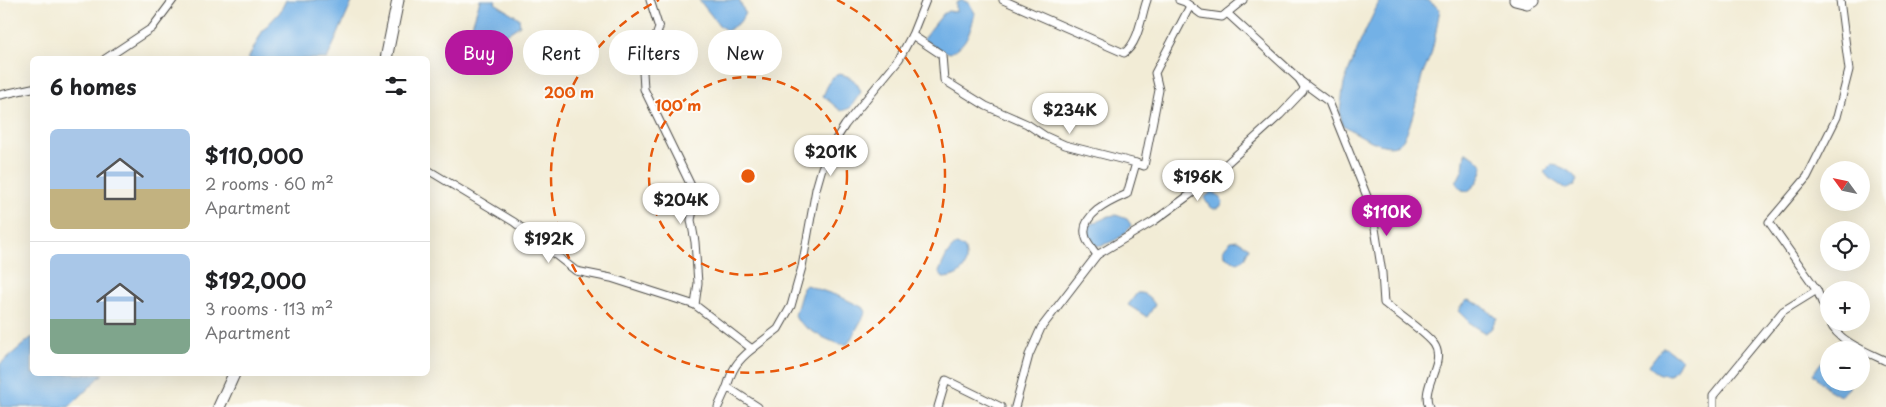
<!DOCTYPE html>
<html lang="en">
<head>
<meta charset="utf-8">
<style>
	body { margin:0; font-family:"Playpen Sans",sans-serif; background:#f2f2f2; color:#202124; height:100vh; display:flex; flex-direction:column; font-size:19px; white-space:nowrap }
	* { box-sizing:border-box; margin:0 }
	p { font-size:16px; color:#757577 }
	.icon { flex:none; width:28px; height:28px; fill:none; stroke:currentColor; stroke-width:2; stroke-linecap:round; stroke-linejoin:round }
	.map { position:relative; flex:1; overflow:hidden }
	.drawer { position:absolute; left:30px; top:56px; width:400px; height:320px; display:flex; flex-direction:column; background:#fff; border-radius:8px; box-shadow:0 5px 20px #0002 }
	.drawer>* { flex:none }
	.banner { position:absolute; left:445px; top:30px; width:475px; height:45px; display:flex; gap:10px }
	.needle { width:32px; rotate:303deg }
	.controls { position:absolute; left:1820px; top:161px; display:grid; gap:10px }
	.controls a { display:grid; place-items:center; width:50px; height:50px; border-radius:50%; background:#fff; box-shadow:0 5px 20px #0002; font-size:25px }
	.price { position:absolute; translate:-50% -42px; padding:0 11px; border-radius:18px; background:#fff; color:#222; font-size:16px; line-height:32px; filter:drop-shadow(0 1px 2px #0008) }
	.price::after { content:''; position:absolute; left:50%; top:30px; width:15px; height:11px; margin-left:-8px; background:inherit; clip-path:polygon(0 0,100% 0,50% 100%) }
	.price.active { background:#b5179e; color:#fff }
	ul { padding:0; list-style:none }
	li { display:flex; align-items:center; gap:15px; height:125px; padding:0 20px }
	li+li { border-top:1px solid #e0e0e0 }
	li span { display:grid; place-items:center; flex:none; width:140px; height:100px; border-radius:8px; color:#555 }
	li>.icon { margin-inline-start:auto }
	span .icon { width:60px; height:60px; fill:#fffc; stroke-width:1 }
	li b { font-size:21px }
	h2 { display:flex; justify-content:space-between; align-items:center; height:60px; padding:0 20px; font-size:21px }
	.pill { padding:0 18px; border-radius:22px; background:#fff; box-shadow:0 5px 20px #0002; font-size:18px; line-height:45px }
	.pill.active { background:#b5179e; color:#fff }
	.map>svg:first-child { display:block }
	.water { fill:#73b1e6; stroke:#4f6e88 }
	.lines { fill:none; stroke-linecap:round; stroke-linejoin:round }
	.minor-casing { stroke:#494845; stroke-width:9 }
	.primary-casing { stroke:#494845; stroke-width:13 }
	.trunk-casing { stroke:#494845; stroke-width:13 }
	.minor { stroke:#fff; stroke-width:7 }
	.primary { stroke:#fff; stroke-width:11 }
	.trunk { stroke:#fff; stroke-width:11 }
	.ring { fill:none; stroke:#e8590c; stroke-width:2.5; stroke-dasharray:9 6 }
	.centre { fill:#e8590c; stroke:#fdfcf7; stroke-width:2.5 }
	.ring-label { font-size:15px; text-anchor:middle; font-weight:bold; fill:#e8590c; stroke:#fdfcf7; stroke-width:4; stroke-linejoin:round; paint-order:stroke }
</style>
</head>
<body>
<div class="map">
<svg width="1886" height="407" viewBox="0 0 1886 407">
	<rect width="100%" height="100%" fill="#fdfcf7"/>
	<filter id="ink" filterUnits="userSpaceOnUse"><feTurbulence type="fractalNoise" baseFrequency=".02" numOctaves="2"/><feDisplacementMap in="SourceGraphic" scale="10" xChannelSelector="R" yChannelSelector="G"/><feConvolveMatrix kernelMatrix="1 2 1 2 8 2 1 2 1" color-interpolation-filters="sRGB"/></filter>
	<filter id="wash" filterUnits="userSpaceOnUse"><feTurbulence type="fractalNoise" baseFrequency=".0096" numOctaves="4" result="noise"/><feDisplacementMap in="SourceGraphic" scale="20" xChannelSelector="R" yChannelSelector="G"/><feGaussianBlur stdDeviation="1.12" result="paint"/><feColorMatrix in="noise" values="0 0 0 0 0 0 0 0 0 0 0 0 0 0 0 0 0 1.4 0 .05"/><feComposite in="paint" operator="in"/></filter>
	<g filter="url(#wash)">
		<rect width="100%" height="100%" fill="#f2ecd6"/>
		<!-- water -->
		<g class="water">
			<polygon points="286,0 353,0 327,59 248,59 263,30 280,12"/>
			<path d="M480,0h16l-1,3 24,15 1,7c-10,8 -20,13 -33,13l-5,7 -8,-2 -6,-4 1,-4z"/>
			<polygon points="699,0 739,0 745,13 740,22 727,31 719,25"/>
			<path d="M962,0l7,3 6,10c-4,17 -8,32 -25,40l-13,-5 -14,-9 20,-25 5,-3 8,1v-9z"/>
			<path d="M1380,0h47l13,9c-3,15 -5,31 -9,46 -3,7 -7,14 -9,21 -4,15 -11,61 -24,68 -14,8 -44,-12 -56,-20l-2,-13 4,-28 17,-43z"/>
			<path d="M839,74c12,2 18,7 22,18l-11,16 -9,3 -18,-15 8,-18z"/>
			<path d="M1465,153c7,0 13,7 18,13 -2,10 -6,19 -15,25l-6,-1 -6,-7 7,-14z"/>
			<path d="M1551,165c9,0 22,7 26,15l-3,6 -8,3 -17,-11 -5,-6z"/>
			<polygon points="1212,191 1220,197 1223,202 1220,207 1214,209 1209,206 1204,198"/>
			<path d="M1116,215l11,4 4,6c-5,12 -22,19 -34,21l-6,-5 -3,-11 2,-5 19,-9z"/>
			<polygon points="1237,240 1249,247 1245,258 1238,263 1225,256 1224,250 1231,241"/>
			<path d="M956,245l8,2c6,18 -1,30 -21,31l-4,-6c5,-11 8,-21 17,-27z"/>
			<path d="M806,285l35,12 23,11 2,4 -18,32c-12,3 -42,-15 -51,-24l-2,-5 8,-27z"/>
			<path d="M1137,293c8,-1 14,5 18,12l-8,12 -19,-12z"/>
			<polygon points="1469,300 1481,305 1497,318 1491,329 1485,333 1472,325 1458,311 1465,301"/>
			<polygon points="32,337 32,374 103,374 69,407 0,407 0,364"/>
			<path d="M1662,348h4l15,11 -5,9 -6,7c-10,0 -15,-2 -21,-10z"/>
			<path d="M1829,357v25l21,1 -1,5 -9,8 -12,-7 -15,-15c5,-7 8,-14 16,-17z"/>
		</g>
	</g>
	<g filter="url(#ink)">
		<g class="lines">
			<defs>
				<g id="minor">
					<path d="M650,0l9,28 -16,44 1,17 52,107 -5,24 4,22 3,41 -3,22 57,44c-15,12 -20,20 -25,38l31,20"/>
					<path d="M1003,0l121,53c15,-10 17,-37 23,-53"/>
					<polyline points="1179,0 1185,2 1201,14 1222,17 1243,0"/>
					<path d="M912,35l30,20 2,25 42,26 41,18 18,12 20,9 71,18 -9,31c-16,7 -49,21 -41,44 2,6 7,11 11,17"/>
					<polyline points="105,59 152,28 173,0"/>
					<path d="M1302,82l27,20 43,107 10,64 2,30c13,10 41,29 50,41 13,18 -14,42 -5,63"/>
					<polyline points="0,95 32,88"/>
					<polyline points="1136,163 1144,166 1159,90 1155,73 1190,6"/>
					<polyline points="428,170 514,222 576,271 611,278 695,305"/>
					<polyline points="1817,290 1769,222 1807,177 1837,117 1849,70 1840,0"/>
					<path d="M1830,322c7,19 39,31 56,39"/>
					<polyline points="752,349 778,329 791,306 802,267 816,189 822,168 833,144 845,125 899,59 912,35 926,0"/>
					<polyline points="718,407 727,387"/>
					<polyline points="938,407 946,380 1001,407"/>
					<polyline points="1015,407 1029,355 1041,328 1097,255 1154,221 1203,185 1280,115 1303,91 1304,87 1299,79 1227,13"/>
					<polyline points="1713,407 1713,396 1783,311 1817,290 1829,320"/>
				</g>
				<polyline id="primary" points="1515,0 1527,3 1533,0"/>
				<g id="trunk">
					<polyline points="386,59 398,0"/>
					<polyline points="219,407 234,374"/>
				</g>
			</defs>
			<!-- minor casing -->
			<use href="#minor" class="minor-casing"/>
			<!-- primary casing -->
			<use href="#primary" class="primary-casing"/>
			<!-- trunk casing -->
			<use href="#trunk" class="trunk-casing"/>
			<!-- minor -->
			<use href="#minor" class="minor"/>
			<!-- primary -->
			<use href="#primary" class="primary"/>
			<!-- trunk -->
			<use href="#trunk" class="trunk"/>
		</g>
	</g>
	<!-- distance rings -->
	<g class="ring">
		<circle cx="748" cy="176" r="99"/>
		<path d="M837 0A197 197 0 1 1 659 0"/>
	</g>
	<circle cx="748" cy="176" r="8" class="centre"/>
	<g class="ring-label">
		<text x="569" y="98">200 m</text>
		<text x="678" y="111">100 m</text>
	</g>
</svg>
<div class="controls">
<a><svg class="needle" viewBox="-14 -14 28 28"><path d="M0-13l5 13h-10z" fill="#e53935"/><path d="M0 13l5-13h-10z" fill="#757577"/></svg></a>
<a><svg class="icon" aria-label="locate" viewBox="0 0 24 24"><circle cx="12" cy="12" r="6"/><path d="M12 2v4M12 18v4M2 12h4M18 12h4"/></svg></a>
<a>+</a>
<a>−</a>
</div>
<b class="price" style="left:1070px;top:135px">$234K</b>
<b class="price" style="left:831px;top:177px">$201K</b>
<b class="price" style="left:1198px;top:202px">$196K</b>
<b class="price" style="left:681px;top:225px">$204K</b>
<b class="price active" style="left:1387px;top:237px">$110K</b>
<b class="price" style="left:549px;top:264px">$192K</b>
<div class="banner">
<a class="pill active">Buy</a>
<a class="pill">Rent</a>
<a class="pill">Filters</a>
<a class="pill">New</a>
</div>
<section class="drawer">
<h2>6 homes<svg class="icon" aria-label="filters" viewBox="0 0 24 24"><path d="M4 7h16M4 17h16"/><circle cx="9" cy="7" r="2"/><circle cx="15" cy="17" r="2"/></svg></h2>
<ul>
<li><span style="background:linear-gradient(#a9c7e8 60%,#c2b280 0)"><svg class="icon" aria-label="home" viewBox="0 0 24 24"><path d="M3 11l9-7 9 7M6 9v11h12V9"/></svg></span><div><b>$110,000</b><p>2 rooms · 60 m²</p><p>Apartment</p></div></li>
<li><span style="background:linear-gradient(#a9c7e8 65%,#7fa58c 0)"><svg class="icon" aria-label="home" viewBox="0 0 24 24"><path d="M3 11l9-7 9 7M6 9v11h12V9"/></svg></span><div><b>$192,000</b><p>3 rooms · 113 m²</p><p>Apartment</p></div></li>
</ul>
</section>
</div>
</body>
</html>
